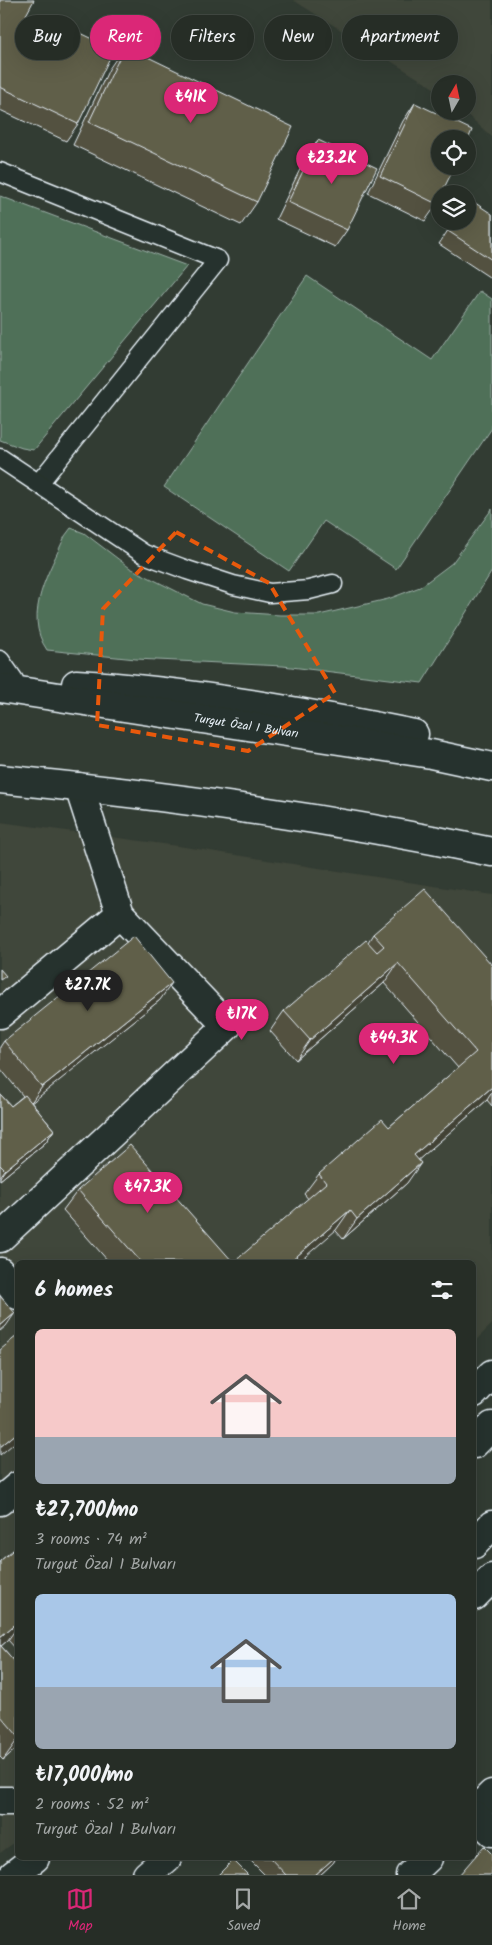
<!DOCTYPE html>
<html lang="en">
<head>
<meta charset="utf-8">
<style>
	body { margin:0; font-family:Kalam,sans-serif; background:#323932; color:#f1f3f6; height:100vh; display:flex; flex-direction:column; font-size:19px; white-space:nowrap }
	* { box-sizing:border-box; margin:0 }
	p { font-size:16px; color:#a4a8a7 }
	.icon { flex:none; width:28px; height:28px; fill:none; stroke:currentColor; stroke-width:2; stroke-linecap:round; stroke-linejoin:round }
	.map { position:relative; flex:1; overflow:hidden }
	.details { position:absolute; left:15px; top:1260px; width:461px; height:600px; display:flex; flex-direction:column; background:#262d26; border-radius:8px; box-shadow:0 5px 20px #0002,0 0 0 1px #424943 }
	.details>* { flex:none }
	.top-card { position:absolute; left:15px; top:15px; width:462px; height:45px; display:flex; gap:10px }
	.needle { width:32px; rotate:9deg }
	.buttons { position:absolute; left:431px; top:75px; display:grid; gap:10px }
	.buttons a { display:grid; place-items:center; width:45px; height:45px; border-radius:50%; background:#262d26; box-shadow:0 5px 20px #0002,0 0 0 1px #424943; font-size:25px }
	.price { position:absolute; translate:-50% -42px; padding:0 11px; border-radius:18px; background:#db2777; color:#fff; font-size:16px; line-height:32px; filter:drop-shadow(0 1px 2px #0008) }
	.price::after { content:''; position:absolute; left:50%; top:30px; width:15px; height:11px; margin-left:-8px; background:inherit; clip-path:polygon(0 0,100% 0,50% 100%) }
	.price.current { background:#222; color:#fff }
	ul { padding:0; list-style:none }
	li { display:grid; align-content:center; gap:10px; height:265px; padding:0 20px }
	li span { display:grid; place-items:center; height:155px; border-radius:8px; color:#555 }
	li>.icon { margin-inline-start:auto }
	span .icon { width:90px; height:90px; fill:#fffc; stroke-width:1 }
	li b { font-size:21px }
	h2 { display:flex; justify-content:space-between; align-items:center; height:60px; padding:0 20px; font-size:21px }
	.tag { padding:0 18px; border-radius:22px; background:#262d26; box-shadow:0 5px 20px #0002,0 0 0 1px #424943; font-size:18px; line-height:45px }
	.tag.current { background:#db2777; color:#fff }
	.tab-bar { display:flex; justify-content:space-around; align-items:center; height:70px; border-top:1px solid #424943; background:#262d26; font-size:14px; color:#a4a8a7 }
	.tab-bar a { display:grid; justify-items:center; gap:2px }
	.tab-bar .current { color:#db2777 }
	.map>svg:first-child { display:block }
	.built { fill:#40463a }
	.green { fill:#507059; stroke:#9cb0a8 }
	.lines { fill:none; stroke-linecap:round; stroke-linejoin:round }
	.lane-casing { stroke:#e8f1f8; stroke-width:21 }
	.street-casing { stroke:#e8f1f8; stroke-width:31 }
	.secondary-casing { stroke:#e8f1f8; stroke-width:31 }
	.primary-casing { stroke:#e8f1f8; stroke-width:31 }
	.highway-casing { stroke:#e8f1f8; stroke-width:31 }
	.lane { stroke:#26332d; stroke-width:18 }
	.street { stroke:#26332d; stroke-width:28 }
	.secondary { stroke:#26332d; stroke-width:28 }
	.primary { stroke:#26332d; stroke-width:28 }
	.highway { stroke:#26332d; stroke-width:28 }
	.wall { fill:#535140; stroke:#e8f1f8 }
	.shaded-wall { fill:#434234; stroke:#e8f1f8 }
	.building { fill:#605e4a; stroke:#e8f1f8 }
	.marked { fill:none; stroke:#e8590c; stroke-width:4; stroke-dasharray:10 6; stroke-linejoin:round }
	.labels { text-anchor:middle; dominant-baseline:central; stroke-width:4; stroke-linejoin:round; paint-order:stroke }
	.street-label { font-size:12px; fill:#e8f1f8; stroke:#26332d }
</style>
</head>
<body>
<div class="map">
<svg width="492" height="1875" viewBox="0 0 492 1875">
	<rect width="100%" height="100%" fill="#323c33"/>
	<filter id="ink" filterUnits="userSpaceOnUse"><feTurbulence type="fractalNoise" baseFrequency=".02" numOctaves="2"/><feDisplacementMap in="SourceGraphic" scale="10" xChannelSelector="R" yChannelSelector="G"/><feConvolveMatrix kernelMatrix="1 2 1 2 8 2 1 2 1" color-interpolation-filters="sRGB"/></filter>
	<g filter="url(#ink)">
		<!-- built -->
		<g class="built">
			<polygon points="293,0 492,0 492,137 463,111 468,111 468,84 440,84 440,92"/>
			<polygon points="0,822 178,846 492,895 492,1324 474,1342 474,1262 18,1262 18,1840 0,1853"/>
		</g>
		<!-- green -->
		<g class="green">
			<polygon points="0,196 187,266 34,450 22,448 0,440"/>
			<polygon points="307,276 432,360 480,291 492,299 492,428 396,569 324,521 289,571 164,487"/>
			<path d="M492,509v62l-70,112 -139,-17 -147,-7 -89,-9c-25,-36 3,-79 18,-114l6,-8 13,5 46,35 72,36 33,8 45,3h39l69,-16 32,-12 32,-24z"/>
		</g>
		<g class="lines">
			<defs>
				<g id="lane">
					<polyline points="0,172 218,260 39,483"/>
					<polyline points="0,458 144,554 187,570 233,585 270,593 309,590 333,584"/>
					<polyline points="0,660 14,680"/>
				</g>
				<g id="street">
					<polyline points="0,1014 120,914"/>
					<polyline points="0,1238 227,1026 120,914 79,787"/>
					<polyline points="0,1272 18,1295"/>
					<polyline points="0,1501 18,1486"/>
					<polyline points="474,1812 492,1794"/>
					<polyline points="474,1815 492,1832"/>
					<polyline points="410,1875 428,1858"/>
				</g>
				<polyline id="secondary" points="0,1801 18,1801"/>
				<g id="primary">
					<polyline points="474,1393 492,1374"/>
					<polyline points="474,1444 492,1426"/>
					<polyline points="474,1544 492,1525"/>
					<polyline points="474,1596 492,1578"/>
					<polyline points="13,1875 35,1858"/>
					<polyline points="147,1875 167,1858"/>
				</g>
				<g id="highway">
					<path d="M76,684c114,7 227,28 338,50"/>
					<path id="s1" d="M0,688l431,66 61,13"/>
					<path d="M0,779c165,16 330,39 492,73"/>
				</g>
			</defs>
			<!-- lane casing -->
			<use href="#lane" class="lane-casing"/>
			<!-- street casing -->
			<use href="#street" class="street-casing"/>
			<!-- secondary casing -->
			<use href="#secondary" class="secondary-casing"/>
			<!-- primary casing -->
			<use href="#primary" class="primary-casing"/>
			<!-- highway casing -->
			<use href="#highway" class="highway-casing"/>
			<!-- lane -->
			<use href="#lane" class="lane"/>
			<!-- street -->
			<use href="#street" class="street"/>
			<!-- secondary -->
			<use href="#secondary" class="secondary"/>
			<!-- primary -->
			<use href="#primary" class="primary"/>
			<!-- highway -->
			<use href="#highway" class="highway"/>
		</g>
		<!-- wall -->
		<g class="wall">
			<polygon points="0,0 26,15 42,23 47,17 78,124 66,141 0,110"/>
			<polygon points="125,46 257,202 241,225 73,145 109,69"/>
			<polygon points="415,103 437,204 425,221 368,193 403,121"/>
			<polygon points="318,140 347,230 335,247 276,219 306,157"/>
			<polygon points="492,214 492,279 439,244 454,221 468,221"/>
			<polygon points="373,934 492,965 492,1106 487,1100 418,1160 407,1183 343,1239 304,1194 319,1174 389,1127 458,1068 384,983 296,1060 270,1031 284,1011 368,942"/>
			<polygon points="160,1000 31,1102 54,1130 45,1143 0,1180 0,1094 11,1106 23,1096 0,1068 0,1047 4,1041"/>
			<polygon points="78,1190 233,1262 109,1262 63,1210"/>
			<polygon points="18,1546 18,1651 8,1640 1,1646 18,1665 18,1747 3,1760 0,1757 0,1561"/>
			<polygon points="248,1858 336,1858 333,1863 320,1875 265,1875"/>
		</g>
		<!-- shaded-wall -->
		<g class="shaded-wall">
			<polygon points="398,963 384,983 296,1060 310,1040"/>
			<polygon points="172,983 160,1000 30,1104 42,1087"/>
			<polygon points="492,1087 492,1092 487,1100 400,1176 414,1155"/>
			<polygon points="54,1130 45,1143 0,1180 0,1177 5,1170"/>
			<polygon points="421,1163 407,1183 343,1239 357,1219"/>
			<polygon points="350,1210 336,1230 299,1262 290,1262"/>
			<polygon points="15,1313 6,1326 0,1331 0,1326"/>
			<polygon points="18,1432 18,1440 0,1455 0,1447"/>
			<polygon points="18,1622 18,1626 8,1640 0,1647 0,1637"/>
			<polygon points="18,1739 18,1747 3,1760"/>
			<polygon points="334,1858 336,1858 333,1863 320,1875 315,1875"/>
		</g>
		<!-- building -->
		<g class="building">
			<polygon points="0,0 34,0 26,15 43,24 47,17 114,49 78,124 0,87"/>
			<polygon points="125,46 293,127 257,202 89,122"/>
			<polygon points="415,103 472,130 468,140 468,139 440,139 440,166 455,166 441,194 440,194 440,197 437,204 380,176"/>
			<polygon points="318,140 377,168 347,230 288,202"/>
			<polygon points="469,199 492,214 492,260 448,231 454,221 468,221 468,201"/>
			<polygon points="425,889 492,965 492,1087 414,1155 421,1163 357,1219 350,1210 290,1262 234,1262 326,1183 319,1174 382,1119 389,1127 476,1052 398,963 310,1040 284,1011 366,940 377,952 384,946 373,934"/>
			<polygon points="134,936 172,983 42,1087 4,1041"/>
			<polygon points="0,969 6,976 0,980"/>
			<polygon points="0,1094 11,1106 25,1095 54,1130 5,1170 0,1165"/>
			<polygon points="130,1145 233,1262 141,1262 78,1190"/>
			<polygon points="0,1296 15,1313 0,1326"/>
			<polygon points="18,1335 18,1432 0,1447 0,1350"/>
			<polygon points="18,1546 18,1622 0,1637 0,1561"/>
			<polygon points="0,1645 18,1665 18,1736 0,1715"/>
			<polygon points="484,1846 492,1854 492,1875 459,1875"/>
			<polygon points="270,1858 334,1858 315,1875 286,1875"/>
			<polygon points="233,1860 248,1875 218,1875"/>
		</g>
	</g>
	<!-- marked area -->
	<path class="marked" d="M176,532l93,51 66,110 -87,58 -151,-26 6,-116z"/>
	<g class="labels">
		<!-- street labels -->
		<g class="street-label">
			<text stroke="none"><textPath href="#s1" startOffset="249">Turgut Özal 1 Bulvarı</textPath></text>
		</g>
	</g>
</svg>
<div class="buttons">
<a><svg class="needle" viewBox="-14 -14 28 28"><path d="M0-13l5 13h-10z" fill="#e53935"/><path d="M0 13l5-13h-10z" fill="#a4a8a7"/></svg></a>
<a><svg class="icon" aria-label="locate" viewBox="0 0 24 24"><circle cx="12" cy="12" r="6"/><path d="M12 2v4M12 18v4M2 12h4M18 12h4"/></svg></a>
<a><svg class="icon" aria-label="layers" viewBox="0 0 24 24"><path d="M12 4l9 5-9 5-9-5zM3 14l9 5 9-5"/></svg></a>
</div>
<b class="price" style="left:191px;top:124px">₺41K</b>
<b class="price" style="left:332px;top:185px">₺23.2K</b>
<b class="price current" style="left:88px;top:1012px">₺27.7K</b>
<b class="price" style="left:242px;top:1041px">₺17K</b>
<b class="price" style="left:394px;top:1065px">₺44.3K</b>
<b class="price" style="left:148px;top:1214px">₺47.3K</b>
<div class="top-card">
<a class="tag">Buy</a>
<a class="tag current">Rent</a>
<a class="tag">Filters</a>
<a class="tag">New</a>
<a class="tag">Apartment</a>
</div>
<section class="details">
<h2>6 homes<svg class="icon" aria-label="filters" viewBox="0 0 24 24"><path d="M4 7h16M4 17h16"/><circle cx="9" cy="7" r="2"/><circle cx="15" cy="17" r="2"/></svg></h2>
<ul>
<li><span style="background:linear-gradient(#f6c9c9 70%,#9aa5b1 0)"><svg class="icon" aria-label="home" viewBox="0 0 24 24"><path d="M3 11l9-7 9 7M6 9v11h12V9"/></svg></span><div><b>₺27,700/mo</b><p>3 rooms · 74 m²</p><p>Turgut Özal 1 Bulvarı</p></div></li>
<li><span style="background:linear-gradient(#a9c7e8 60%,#9aa5b1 0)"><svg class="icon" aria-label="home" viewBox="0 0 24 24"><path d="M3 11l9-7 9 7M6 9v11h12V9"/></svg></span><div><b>₺17,000/mo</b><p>2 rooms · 52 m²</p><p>Turgut Özal 1 Bulvarı</p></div></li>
</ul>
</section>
</div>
<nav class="tab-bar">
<a class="current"><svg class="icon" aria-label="map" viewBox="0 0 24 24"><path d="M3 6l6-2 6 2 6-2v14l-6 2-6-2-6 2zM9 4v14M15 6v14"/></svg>Map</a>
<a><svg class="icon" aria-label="saved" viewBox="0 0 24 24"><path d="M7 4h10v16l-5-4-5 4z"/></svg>Saved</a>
<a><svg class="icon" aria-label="home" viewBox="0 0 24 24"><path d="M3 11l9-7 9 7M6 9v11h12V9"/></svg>Home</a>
</nav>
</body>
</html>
